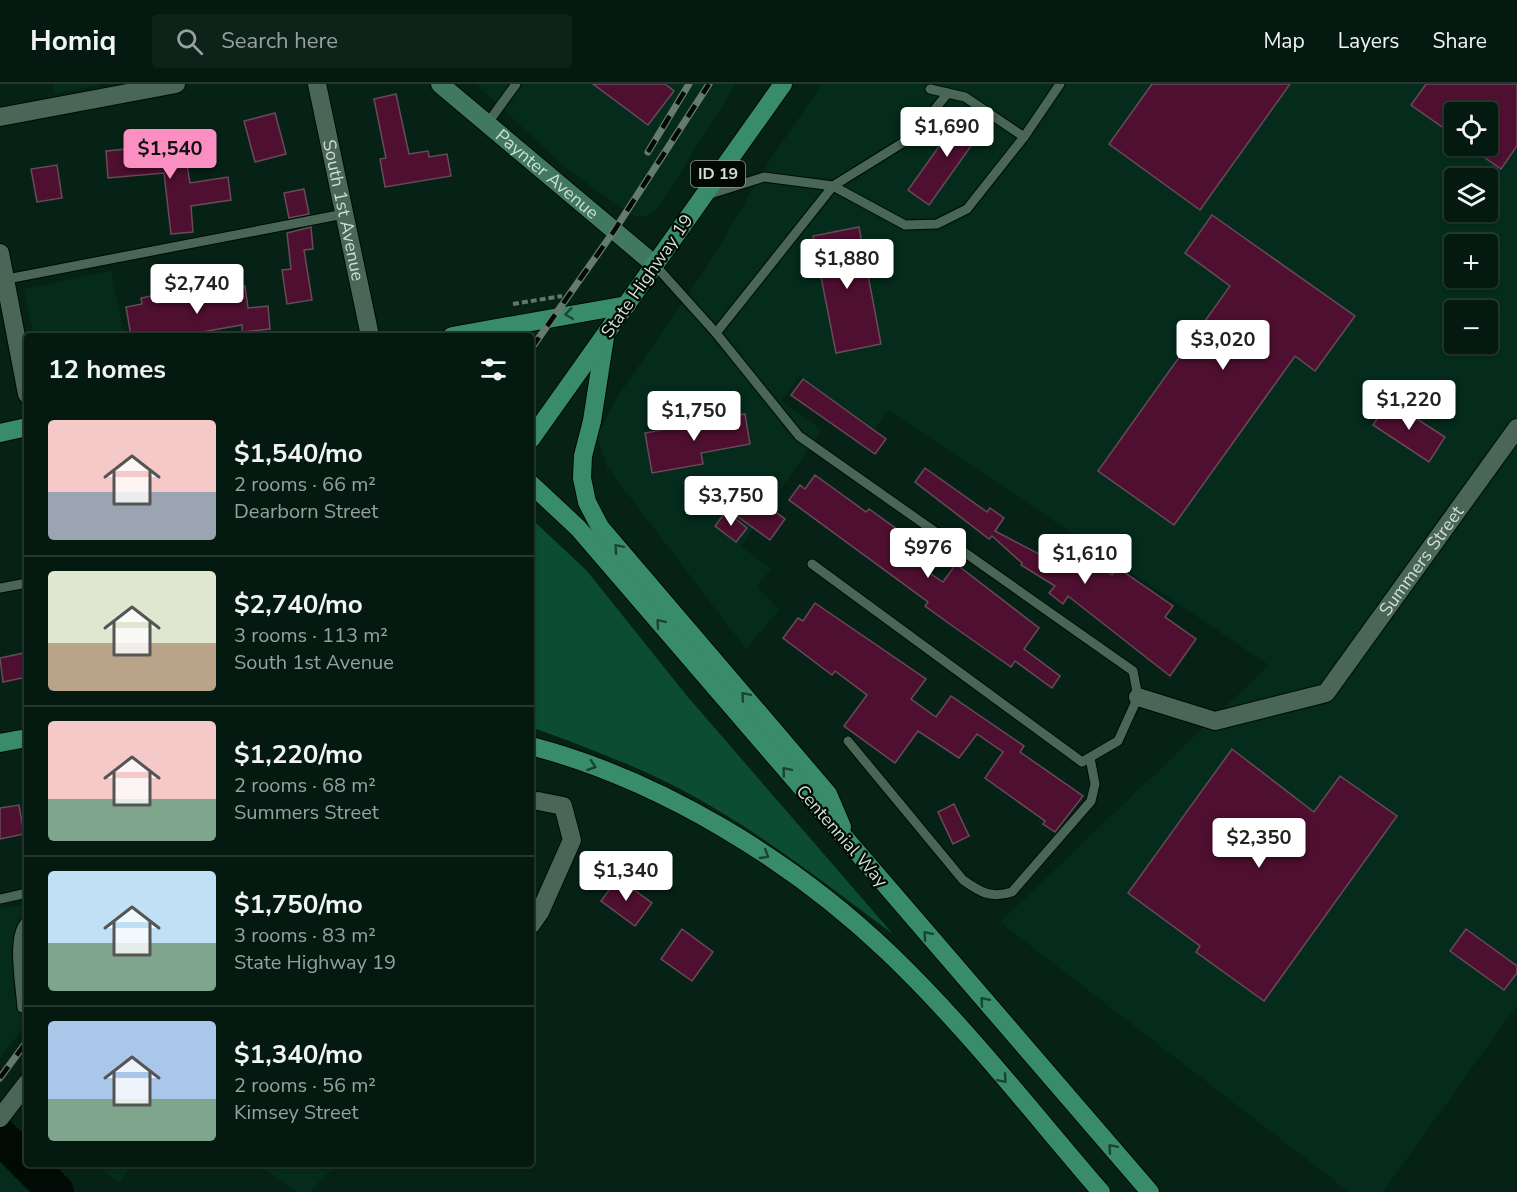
<!DOCTYPE html>
<html lang="en">
<head>
<meta charset="utf-8">
<style>
	body { margin:0; font-family:"Nunito Sans",sans-serif; background:#0d2319; color:#f1f3f6; height:100vh; display:flex; flex-direction:column; font-size:22px; white-space:nowrap }
	* { box-sizing:border-box; margin:0 }
	p { font-size:20px; color:#97a19f }
	.icon { flex:none; width:33px; height:33px; fill:none; stroke:currentColor; stroke-width:2; stroke-linecap:round; stroke-linejoin:round }
	.map { position:relative; flex:1; overflow:hidden }
	.side { position:absolute; left:24px; top:249px; width:510px; height:834px; display:flex; flex-direction:column; background:#041a10; border-radius:6px; box-shadow:0 2px 4px #0004,0 0 0 2px #253830 }
	.side>* { flex:none }
	.controls { position:absolute; left:1444px; top:18px; display:grid; gap:12px }
	.controls a { display:grid; place-items:center; width:54px; height:54px; border-radius:6px; background:#041a10; box-shadow:0 2px 4px #0004,0 0 0 2px #253830; font-size:30px }
	.price { position:absolute; translate:-50% -51px; padding:0 14px; border-radius:6px; background:#fff; color:#222; font-size:20px; line-height:39px; filter:drop-shadow(0 2px 3px #0008) }
	.price::after { content:''; position:absolute; left:50%; top:36px; width:18px; height:14px; margin-left:-9px; background:inherit; clip-path:polygon(0 0,100% 0,50% 100%) }
	.price.on { background:#fc8fc1; color:#111 }
	ul { padding:0; list-style:none }
	li { display:flex; align-items:center; gap:18px; height:150px; padding:0 24px }
	li+li { border-top:2px solid #253830 }
	li span { display:grid; place-items:center; flex:none; width:168px; height:120px; border-radius:6px; color:#555 }
	li>.icon { margin-inline-start:auto }
	span .icon { width:72px; height:72px; fill:#fffc; stroke-width:1 }
	li b { font-size:26px }
	h2 { display:flex; justify-content:space-between; align-items:center; height:72px; padding:0 24px; font-size:26px }
	header { display:flex; align-items:center; gap:36px; box-sizing:border-box; height:84px; padding:0 30px; background:#041a10; border-bottom:2px solid #253830 }
	header strong { font-size:28px }
	nav { display:flex; gap:33px; margin-inline-start:auto; font-size:21px }
	.search { width:420px; height:54px; background:#0d2319; display:flex; align-items:center; gap:15px; box-sizing:border-box; padding:0 21px; border-radius:6px; color:#97a19f; font-size:22px }
	.map>svg:first-child { display:block }
	.built { fill:#042b1b; fill-rule:evenodd }
	.green { fill:#0c4c33 }
	.lines { fill:none; stroke-linecap:round; stroke-linejoin:round }
	.river { stroke:#010a05; stroke-width:36 }
	.building { fill:#4f0f31; stroke:#674b57; stroke-width:1.5 }
	.lane-casing { stroke:#000b03; stroke-width:11 }
	.street-casing { stroke:#000b03; stroke-width:20 }
	.secondary-casing { stroke:#000b03; stroke-width:20 }
	.primary-casing { stroke:#000b03; stroke-width:20 }
	.path { stroke:#60776c; stroke-width:4; stroke-dasharray:6 3; stroke-linecap:butt }
	.lane { stroke:#496657; stroke-width:9 }
	.street { stroke:#496657; stroke-width:18 }
	.secondary { stroke:#407960; stroke-width:18 }
	.primary { stroke:#388c6a; stroke-width:18 }
	.rail-casing { stroke:#657b70; stroke-width:7 }
	.rail { stroke:#020905; stroke-width:4.5; stroke-dasharray:14; stroke-linecap:butt }
	.oneway { stroke:#1a4432 }
	.labels { text-anchor:middle; dominant-baseline:central; stroke-width:4.5; stroke-linejoin:round; paint-order:stroke }
	.shield { fill:#020905; stroke:#929f97; stroke-width:1.5 }
	.shield-label { font-size:16px; font-weight:bold; fill:#cfdfd6 }
	.street-label { font-size:18px; fill:#cfdfd6; stroke:#020905 }
</style>
</head>
<body>
<header>
<strong>Homiq</strong>
<div class="search"><svg class="icon" aria-label="search" viewBox="0 0 24 24"><circle cx="10" cy="10" r="6"/><path d="M15 15l6 6"/></svg>Search here</div>
<nav><a>Map</a><a>Layers</a><a>Share</a></nav>
</header>
<div class="map">
<svg width="1517" height="1108" viewBox="0 0 1517 1108">
	<rect width="100%" height="100%" fill="#062216"/>
	<!-- built -->
	<g class="built">
		<polygon points="53,0 98,0 98,1 55,10"/>
		<polygon points="476,0 736,0 657,126 647,132 635,133 569,87"/>
		<path d="M822,0h695v921l-134,187h-34l-349,-270 269,-257 -380,-254 -14,18 -76,-53 -17,25 40,29 -81,116 30,23 -14,18 22,23 -33,39 -139,-182 -10,-31 21,-40 88,-128 64,-108zM1455,28h33v34h-33zM1455,94h33v34h-33zM1455,160h33v34h-33zM1455,226h33v34h-33z"/>
		<polygon points="111,187 124,252 34,252 24,205"/>
		<polygon points="27,820 27,938 0,975 0,825"/>
		<polygon points="0,1078 29,1108 0,1108"/>
		<polygon points="93,1080 132,1080 119,1099"/>
		<polygon points="258,1080 345,1080 325,1091 310,1108 296,1108"/>
	</g>
	<!-- green -->
	<path class="green" d="M531,438l6,2 50,47 100,125 206,238c-67,-50 -133,-102 -207,-142 -49,-26 -103,-46 -155,-65z"/>
	<g class="lines">
		<!-- river -->
		<g class="river">
			<polyline points="0,1052 27,1079"/>
			<polyline points="28,1080 56,1108"/>
		</g>
	</g>
	<!-- building -->
	<g class="building">
		<polygon points="593,0 665,0 674,7 648,41"/>
		<polygon points="1152,0 1290,0 1200,126 1109,60"/>
		<polygon points="1426,0 1517,0 1517,62 1501,85 1468,62 1488,62 1488,28 1455,28 1455,52 1411,21"/>
		<polygon points="396,10 409,70 428,67 429,73 447,70 451,92 385,103 380,75 386,74 374,15"/>
		<polygon points="965,26 986,41 929,121 908,106"/>
		<polygon points="275,29 286,70 255,78 244,37"/>
		<polygon points="183,56 190,99 228,93 231,116 191,122 193,148 171,150 164,89 108,94 106,67 160,62 159,60"/>
		<polygon points="57,81 62,114 37,118 31,85"/>
		<polygon points="304,105 309,130 289,134 284,109"/>
		<polygon points="1212,131 1355,232 1315,287 1295,272 1174,441 1098,387 1230,202 1185,169"/>
		<polygon points="311,143 313,165 304,166 312,216 287,220 282,186 291,185 287,149"/>
		<polygon points="859,143 881,260 836,269 813,152"/>
		<polygon points="245,202 248,224 268,222 270,245 242,248 242,241 179,252 131,252 126,223 142,220 141,214 156,211 157,219"/>
		<polygon points="803,295 886,355 875,370 791,311"/>
		<polygon points="1389,317 1445,353 1429,378 1373,341"/>
		<polygon points="745,330 750,360 701,369 703,380 652,389 645,349"/>
		<polygon points="925,384 987,428 990,424 1004,434 995,447 1056,479 1070,460 1112,491 1118,484 1173,522 1165,533 1196,555 1170,592 1068,512 1063,520 1049,509 1055,502 1021,481 1022,479 992,452 989,455 915,398"/>
		<polygon points="815,391 866,428 869,425 905,451 896,464 925,486 943,498 956,480 1039,544 1024,565 1060,592 1052,604 1015,577 1011,583 954,543 925,522 928,518 789,416 800,401 805,405"/>
		<polygon points="753,411 785,435 770,456 737,432"/>
		<polygon points="726,427 747,444 736,458 715,442"/>
		<polygon points="815,519 926,595 911,615 936,633 951,612 1024,662 1020,668 1083,712 1055,748 1043,740 1045,737 985,694 1003,668 977,650 959,674 918,647 895,679 844,642 867,611 835,587 832,591 783,554 798,534 803,537"/>
		<polygon points="24,569 27,593 3,598 0,574"/>
		<polygon points="1232,665 1314,728 1340,692 1397,732 1264,917 1196,868 1200,862 1128,809"/>
		<polygon points="954,720 969,752 953,760 938,728"/>
		<polygon points="19,721 24,750 0,755 0,724"/>
		<polygon points="618,794 652,819 635,842 601,817"/>
		<polygon points="682,845 713,868 692,897 661,875"/>
		<polygon points="1466,845 1517,882 1517,889 1504,906 1450,867"/>
	</g>
	<g class="lines">
		<defs>
			<g id="lane">
				<polyline points="930,5 965,13 1024,53 1060,0"/>
				<polyline points="487,40 516,0"/>
				<polyline points="707,111 764,93 833,102 905,141 937,140 967,125 1024,53"/>
				<polyline points="654,180 716,249 799,352 1133,587 1138,613 1118,657 1082,678 812,480"/>
				<polyline points="2,196 344,130"/>
				<polyline points="716,249 833,102 912,53 948,9"/>
				<polyline points="0,504 27,499"/>
				<path d="M848,657l115,139c17,12 28,19 49,12l79,-91 4,-17 -5,-26"/>
				<polyline points="0,815 27,809"/>
				<path d="M22,924c-1,-20 -12,-75 5,-87"/>
			</g>
			<g id="street">
				<path id="s1" d="M317,0l53,252"/>
				<polyline points="0,33 176,0"/>
				<polyline points="0,169 27,310"/>
				<path id="s2" d="M1138,613l77,24 111,-28 191,-265"/>
				<polyline points="531,841 540,828 572,756 563,722 538,717"/>
				<polyline points="0,1034 27,999"/>
			</g>
			<g id="secondary">
				<path id="s3" d="M440,0l214,180"/>
			</g>
			<g id="primary">
				<polyline points="452,252 627,221"/>
				<polyline points="605,253 592,337 583,372 582,394 587,418 600,443 828,710 842,743"/>
				<polyline points="0,349 27,343"/>
				<polyline points="531,355 783,0"/>
				<polyline points="531,400 578,444 1150,1108"/>
				<polyline points="0,659 27,654"/>
				<path d="M531,662c130,34 262,115 359,208 76,73 142,158 211,238"/>
			</g>
		</defs>
		<!-- lane casing -->
		<use href="#lane" class="lane-casing"/>
		<!-- street casing -->
		<use href="#street" class="street-casing"/>
		<!-- secondary casing -->
		<use href="#secondary" class="secondary-casing"/>
		<!-- primary casing -->
		<use href="#primary" class="primary-casing"/>
		<!-- path -->
		<polyline class="path" points="513,220 562,212"/>
		<!-- lane -->
		<use href="#lane" class="lane"/>
		<!-- street -->
		<use href="#street" class="street"/>
		<!-- secondary -->
		<use href="#secondary" class="secondary"/>
		<!-- primary -->
		<use href="#primary" class="primary"/>
		<defs>
			<g id="rail">
				<polyline points="648,68 689,0"/>
				<polyline points="531,265 614,147 709,0"/>
				<polyline points="0,994 27,957"/>
			</g>
		</defs>
		<!-- rail casing -->
		<use href="#rail" class="rail-casing"/>
		<!-- rail -->
		<use href="#rail" class="rail"/>
	</g>
	<!-- one-way arrows -->
	<defs><path id="oneway-chevron" d="M-2-3.5L2.5 0L-2 3.5" fill="none" stroke-width="1.6" stroke-linecap="round" stroke-linejoin="round" transform="scale(1.5)"/></defs>
	<g class="oneway">
		<use href="#oneway-chevron" transform="translate(569 230) rotate(172)"/>
		<use href="#oneway-chevron" transform="translate(618 464) rotate(-131)"/>
		<use href="#oneway-chevron" transform="translate(660 539) rotate(-131)"/>
		<use href="#oneway-chevron" transform="translate(745 612) rotate(-130)"/>
		<use href="#oneway-chevron" transform="translate(592 682) rotate(19)"/>
		<use href="#oneway-chevron" transform="translate(786 687) rotate(-130)"/>
		<use href="#oneway-chevron" transform="translate(765 771) rotate(31)"/>
		<use href="#oneway-chevron" transform="translate(927 851) rotate(-131)"/>
		<use href="#oneway-chevron" transform="translate(984 917) rotate(-131)"/>
		<use href="#oneway-chevron" transform="translate(1003 995) rotate(49)"/>
		<use href="#oneway-chevron" transform="translate(1112 1064) rotate(-131)"/>
	</g>
	<g class="labels">
		<!-- shield labels -->
		<rect class="shield" x="691" y="77" width="54" height="26" rx="4.5"/>
		<g class="shield-label">
			<text x="718" y="90">ID 19</text>
		</g>
		<!-- street labels -->
		<g class="street-label">
			<text stroke="none"><textPath href="#s3" startOffset="140">Paynter Avenue</textPath></text>
			<text stroke="none"><textPath href="#s1" startOffset="129">South 1st Avenue</textPath></text>
			<text transform="translate(647 192) rotate(-55)">State Highway 19</text>
			<text stroke="none"><textPath href="#s2" startOffset="358">Summers Street</textPath></text>
			<text transform="translate(842 752) rotate(49)">Centennial Way</text>
		</g>
	</g>
</svg>
<div class="controls">
<a><svg class="icon" aria-label="locate" viewBox="0 0 24 24"><circle cx="12" cy="12" r="6"/><path d="M12 2v4M12 18v4M2 12h4M18 12h4"/></svg></a>
<a><svg class="icon" aria-label="layers" viewBox="0 0 24 24"><path d="M12 4l9 5-9 5-9-5zM3 14l9 5 9-5"/></svg></a>
<a>+</a>
<a>−</a>
</div>
<b class="price" style="left:947px;top:74px">$1,690</b>
<b class="price on" style="left:170px;top:96px">$1,540</b>
<b class="price" style="left:847px;top:206px">$1,880</b>
<b class="price" style="left:197px;top:231px">$2,740</b>
<b class="price" style="left:1223px;top:287px">$3,020</b>
<b class="price" style="left:1409px;top:347px">$1,220</b>
<b class="price" style="left:694px;top:358px">$1,750</b>
<b class="price" style="left:731px;top:443px">$3,750</b>
<b class="price" style="left:928px;top:495px">$976</b>
<b class="price" style="left:1085px;top:501px">$1,610</b>
<b class="price" style="left:1259px;top:785px">$2,350</b>
<b class="price" style="left:626px;top:818px">$1,340</b>
<section class="side">
<h2>12 homes<svg class="icon" aria-label="filters" viewBox="0 0 24 24"><path d="M4 7h16M4 17h16"/><circle cx="9" cy="7" r="2"/><circle cx="15" cy="17" r="2"/></svg></h2>
<ul>
<li><span style="background:linear-gradient(#f6c9c9 60%,#9aa5b1 0)"><svg class="icon" aria-label="home" viewBox="0 0 24 24"><path d="M3 11l9-7 9 7M6 9v11h12V9"/></svg></span><div><b>$1,540/mo</b><p>2 rooms · 66 m²</p><p>Dearborn Street</p></div></li>
<li><span style="background:linear-gradient(#dfe7d0 60%,#b9a48a 0)"><svg class="icon" aria-label="home" viewBox="0 0 24 24"><path d="M3 11l9-7 9 7M6 9v11h12V9"/></svg></span><div><b>$2,740/mo</b><p>3 rooms · 113 m²</p><p>South 1st Avenue</p></div></li>
<li><span style="background:linear-gradient(#f6c9c9 65%,#7fa58c 0)"><svg class="icon" aria-label="home" viewBox="0 0 24 24"><path d="M3 11l9-7 9 7M6 9v11h12V9"/></svg></span><div><b>$1,220/mo</b><p>2 rooms · 68 m²</p><p>Summers Street</p></div></li>
<li><span style="background:linear-gradient(#bfe0f5 60%,#7fa58c 0)"><svg class="icon" aria-label="home" viewBox="0 0 24 24"><path d="M3 11l9-7 9 7M6 9v11h12V9"/></svg></span><div><b>$1,750/mo</b><p>3 rooms · 83 m²</p><p>State Highway 19</p></div></li>
<li><span style="background:linear-gradient(#a9c7e8 65%,#7fa58c 0)"><svg class="icon" aria-label="home" viewBox="0 0 24 24"><path d="M3 11l9-7 9 7M6 9v11h12V9"/></svg></span><div><b>$1,340/mo</b><p>2 rooms · 56 m²</p><p>Kimsey Street</p></div></li>
</ul>
</section>
</div>
</body>
</html>
